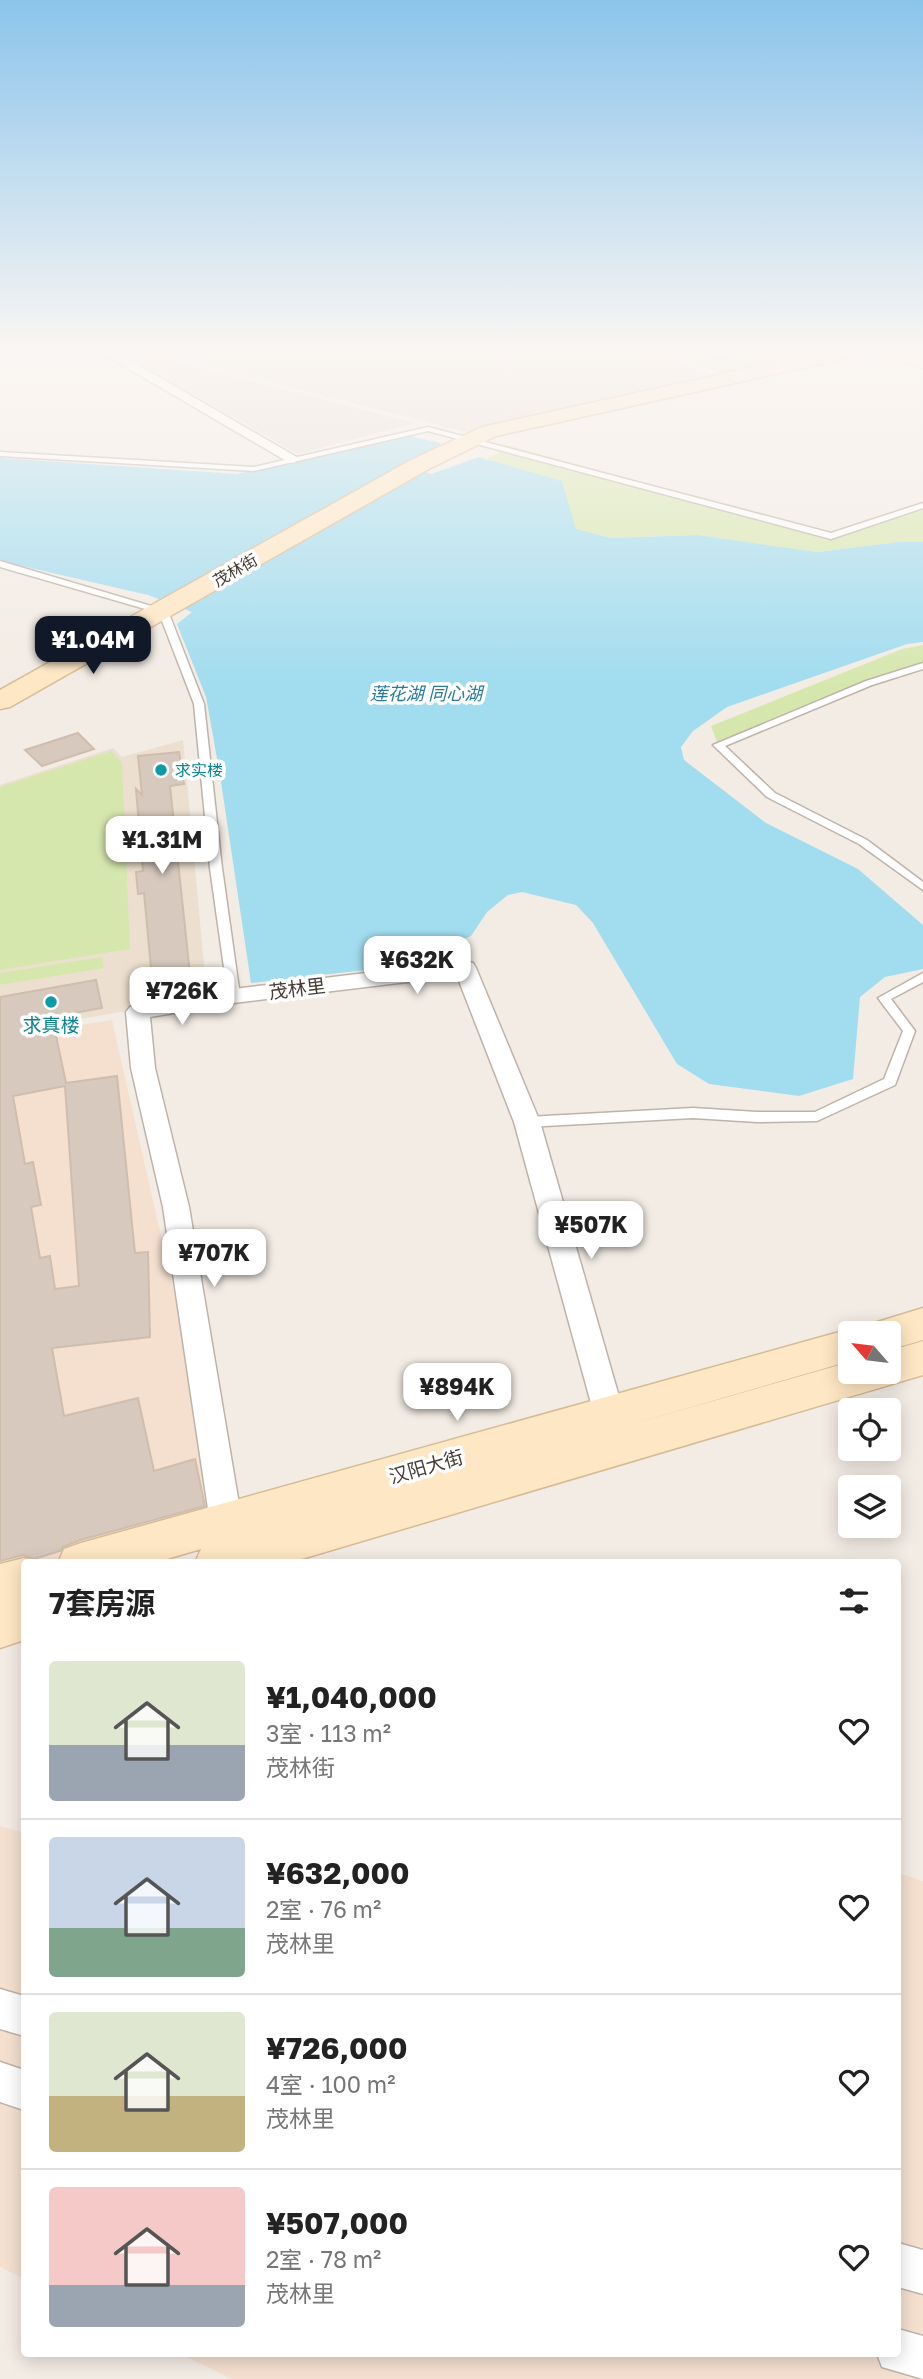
<!DOCTYPE html>
<html lang="zh">
<head>
<meta charset="utf-8">
<style>
	body { margin:0; font-family:"Golos Text","Noto Sans SC",sans-serif; background:#f6f6f6; color:#222; height:100vh; display:flex; flex-direction:column; font-size:26px; white-space:nowrap }
	* { box-sizing:border-box; margin:0 }
	p { font-size:23px; color:#767676 }
	.icon { flex:none; width:38px; height:38px; fill:none; stroke:currentColor; stroke-width:2; stroke-linecap:round; stroke-linejoin:round }
	.map { position:relative; flex:1; overflow:hidden }
	.drawer { position:absolute; left:21px; top:1559px; width:880px; height:798px; display:flex; flex-direction:column; background:#fff; border-radius:7px; box-shadow:0 4px 18px #0003 }
	.drawer>* { flex:none }
	.needle { width:46px; rotate:298deg }
	.controls { position:absolute; left:838px; top:1321px; display:grid; gap:14px }
	.controls a { display:grid; place-items:center; width:63px; height:63px; border-radius:7px; background:#fff; box-shadow:0 4px 18px #0003; font-size:35px }
	.price { position:absolute; translate:-50% -60px; padding:0 16px; border-radius:14px; background:#fff; color:#222; font-size:23px; line-height:46px; filter:drop-shadow(0 2px 4px #0008) }
	.price::after { content:''; position:absolute; left:50%; top:42px; width:21px; height:16px; margin-left:-10px; background:inherit; clip-path:polygon(0 0,100% 0,50% 100%) }
	.price.selected { background:#111827; color:#fff }
	ul { padding:0; list-style:none }
	li { display:flex; align-items:center; gap:21px; height:175px; padding:0 28px }
	li+li { border-top:2px solid #e0e0e0 }
	li span { display:grid; place-items:center; flex:none; width:196px; height:140px; border-radius:7px; color:#555 }
	li>.icon { margin-inline-start:auto }
	span .icon { width:84px; height:84px; fill:#fffc; stroke-width:1 }
	li b { font-size:30px }
	h2 { display:flex; justify-content:space-between; align-items:center; height:84px; padding:0 28px; font-size:30px }
	.map>svg:first-child { display:block }
	.residential { fill:#e6ddd3 }
	.commercial { fill:#f5e0d0 }
	.education { fill:#ecdfcf }
	.green { fill:#d6e7ae }
	.water { fill:#a1dcef }
	.building { fill:#d7c9be; stroke:#cfbdae; stroke-width:2; fill-rule:evenodd }
	.lines { fill:none; stroke-linecap:round; stroke-linejoin:round }
	.lane-casing { stroke:#beb3a8; stroke-width:3 }
	.street-casing { stroke:#beb3a8; stroke-width:3 }
	.secondary-casing { stroke:#d6bb97; stroke-width:3 }
	.lane { fill:#fff; fill-rule:evenodd }
	.street { fill:#fff; fill-rule:evenodd }
	.secondary { fill:#fee7c4; fill-rule:evenodd }
	.culture-dot { fill:#0f9aa8; stroke:#fff; stroke-width:2.5 }
	.labels { text-anchor:middle; dominant-baseline:central; stroke-width:7; stroke-linejoin:round; paint-order:stroke }
	.far-street-label { font-size:16px; fill:#453c35; stroke:#fff }
	.far-culture-label { font-size:16px; fill:#0d838f; stroke:#fff; text-anchor:start }
	.far-water-label { font-size:18px; font-style:italic; fill:#2a7b98; stroke:#fff }
	.street-label { font-size:19px; fill:#453c35; stroke:#fff }
	.culture-label { font-size:19px; fill:#0d838f; stroke:#fff }
</style>
</head>
<body>
<div class="map">
<svg width="923" height="2379" viewBox="0 0 923 2379">
	<rect width="100%" height="100%" fill="#f3ece5"/>
	<!-- residential -->
	<g class="residential">
		<polygon points="120,352 141,352 415,423 298,454"/>
		<polygon points="153,352 651,352 713,375 466,432"/>
	</g>
	<!-- commercial -->
	<g class="commercial">
		<polygon points="112,1020 226,1522 81,1563 24,1563 24,1579 0,1585 0,1038"/>
		<polygon points="0,1826 24,1833 24,2279 0,2267"/>
		<polygon points="898,1873 923,1881 923,2379 232,2379 180,2354 898,2354"/>
	</g>
	<!-- education -->
	<polygon class="education" points="183,740 207,997 0,1033 0,785 113,748 122,757"/>
	<!-- green -->
	<g class="green">
		<polygon points="738,352 816,352 720,373 694,363"/>
		<polygon points="503,444 821,531 845,531 923,504 923,542 899,542 817,552 698,535 611,538 576,530 487,458 499,453"/>
		<polygon points="923,645 923,662 718,745 711,726 902,649"/>
		<polygon points="111,751 122,762 130,949 0,970 0,787"/>
		<polygon points="102,957 104,968 0,985 0,973"/>
	</g>
	<!-- water -->
	<polygon class="water" points="410,436 440,443 440,447 408,466 431,474 479,457 562,481 576,529 611,538 698,535 817,552 899,542 923,542 923,642 907,644 727,707 693,731 681,747 684,760 766,823 858,869 923,925 923,969 885,977 860,997 853,1079 799,1096 709,1084 677,1064 593,923 576,905 522,892 508,895 487,912 471,936 445,948 423,952 427,963 251,983 220,775 206,697 177,624 192,612 148,595 0,561 0,458 237,474"/>
	<!-- building -->
	<g class="building">
		<polygon points="78,733 94,749 42,766 25,750"/>
		<polygon points="179,752 184,784 170,786 192,993 154,1000 144,893 138,894 136,872 143,871 136,789 142,795 138,756"/>
		<path d="M96,980l6,28 -50,9 14,66 51,-7 18,177 13,-1 2,85 -98,11 12,68 74,-18 16,73 41,-12 10,47 -125,34 -17,7 -3,4 -26,8 -11,-4 -23,6v-564zM65,1086l14,200 -24,3 -5,-33 -10,2 -9,-51 10,-2 -8,-43 -8,2 -12,-68z"/>
	</g>
	<g class="lines">
		<defs>
			<g id="lane">
				<polygon points="428,427 831,533 923,503 923,508 831,539 428,431 254,471 0,456 0,452 254,467"/>
				<polygon points="0,561 168,611 204,704 222,868 240,996 238,999 230,999 228,996 210,868 194,704 159,613 0,567"/>
				<polygon points="923,663 923,669 872,685 725,746 775,793 867,840 923,882 923,890 859,844 767,797 713,745 866,681"/>
				<polygon points="923,973 923,982 891,999 915,1031 895,1085 817,1121 757,1122 693,1118 527,1127 520,1122 527,1117 693,1108 757,1112 815,1112 884,1079 903,1031 878,998"/>
			</g>
			<g id="street">
				<polygon points="100,352 116,352 300,459 293,463 288,462"/>
				<polygon points="465,961 473,963 476,968 540,1122 624,1414 620,1422 609,1426 598,1422 594,1414 514,1122 457,976 234,1003 150,1017 155,1068 189,1207 242,1522 237,1531 226,1535 215,1531 210,1522 163,1207 131,1068 126,1012 130,1007 138,1005 234,989"/>
				<polygon points="0,1989 24,1996 24,2036 0,2029"/>
				<polygon points="0,2062 24,2070 24,2110 0,2102"/>
				<polygon points="898,2243 923,2250 923,2294 898,2287"/>
				<polygon points="898,2329 923,2336 923,2379 882,2367 877,2354 898,2354"/>
			</g>
			<g id="secondary">
				<polygon points="822,352 857,352 848,358 496,436 427,470 10,707 0,709 0,690 411,460 482,427"/>
				<polygon points="884,352 912,352 923,356 923,368 886,356"/>
				<polygon points="923,1308 923,1340 889,1350 889,1334 868,1334 874,1323"/>
				<polygon points="850,1329 865,1334 850,1334 850,1361 629,1425 850,1362 850,1372 889,1372 889,1351 923,1341 923,1375 288,1563 195,1563 201,1549 153,1563 58,1563 64,1549 81,1543"/>
				<polygon points="24,1558 37,1563 24,1563 24,1640 0,1648 0,1564"/>
			</g>
		</defs>
		<!-- lane casing -->
		<use href="#lane" class="lane-casing"/>
		<!-- street casing -->
		<use href="#street" class="street-casing"/>
		<!-- secondary casing -->
		<use href="#secondary" class="secondary-casing"/>
		<!-- lane -->
		<use href="#lane" class="lane"/>
		<!-- street -->
		<use href="#street" class="street"/>
		<!-- secondary -->
		<use href="#secondary" class="secondary"/>
	</g>
	<!-- sky -->
	<linearGradient id="sky" x2="0" y2="1"><stop stop-color="#8bc4eb"/><stop offset="0.51" stop-color="#faf6f3"/><stop offset="1" stop-color="#faf6f3" stop-opacity="0"/></linearGradient>
	<rect width="923" height="685" fill="url(#sky)"/>
	<!-- markers -->
	<g class="culture-dot">
		<circle cx="161" cy="770" r="7"/>
		<circle cx="51" cy="1002" r="7"/>
	</g>
	<g class="labels">
		<!-- far-street labels -->
		<g class="far-street-label">
			<text transform="translate(235 570) rotate(-30)">茂林街</text>
		</g>
		<!-- far-culture labels -->
		<g class="far-culture-label">
			<text x="175" y="770">求实楼</text>
		</g>
		<!-- far-water labels -->
		<g class="far-water-label">
			<text x="426" y="693">莲花湖 同心湖</text>
		</g>
		<!-- street labels -->
		<g class="street-label">
			<text transform="translate(297 988) rotate(-7)">茂林里</text>
			<text transform="translate(426 1466) rotate(-16)">汉阳大街</text>
		</g>
		<!-- culture labels -->
		<g class="culture-label">
			<text x="51" y="1024">求真楼</text>
		</g>
	</g>
</svg>
<div class="controls">
<a><svg class="needle" viewBox="-14 -14 28 28"><path d="M0-13l5 13h-10z" fill="#e53935"/><path d="M0 13l5-13h-10z" fill="#767676"/></svg></a>
<a><svg class="icon" aria-label="locate" viewBox="0 0 24 24"><circle cx="12" cy="12" r="6"/><path d="M12 2v4M12 18v4M2 12h4M18 12h4"/></svg></a>
<a><svg class="icon" aria-label="layers" viewBox="0 0 24 24"><path d="M12 4l9 5-9 5-9-5zM3 14l9 5 9-5"/></svg></a>
</div>
<b class="price selected" style="left:93px;top:676px">¥1.04M</b>
<b class="price" style="left:162px;top:876px">¥1.31M</b>
<b class="price" style="left:417px;top:996px">¥632K</b>
<b class="price" style="left:182px;top:1027px">¥726K</b>
<b class="price" style="left:591px;top:1261px">¥507K</b>
<b class="price" style="left:214px;top:1289px">¥707K</b>
<b class="price" style="left:457px;top:1423px">¥894K</b>
<section class="drawer">
<h2>7套房源<svg class="icon" aria-label="filters" viewBox="0 0 24 24"><path d="M4 7h16M4 17h16"/><circle cx="9" cy="7" r="2"/><circle cx="15" cy="17" r="2"/></svg></h2>
<ul>
<li><span style="background:linear-gradient(#dfe7d0 60%,#9aa5b1 0)"><svg class="icon" aria-label="home" viewBox="0 0 24 24"><path d="M3 11l9-7 9 7M6 9v11h12V9"/></svg></span><div><b>¥1,040,000</b><p>3室 · 113 m²</p><p>茂林街</p></div><svg class="icon" aria-label="heart" viewBox="0 0 24 24"><path d="M12 20l-8-8c-3-5 5-10 8-4 3-6 11-1 8 4z"/></svg></li>
<li><span style="background:linear-gradient(#c9d6e8 65%,#7fa58c 0)"><svg class="icon" aria-label="home" viewBox="0 0 24 24"><path d="M3 11l9-7 9 7M6 9v11h12V9"/></svg></span><div><b>¥632,000</b><p>2室 · 76 m²</p><p>茂林里</p></div><svg class="icon" aria-label="heart" viewBox="0 0 24 24"><path d="M12 20l-8-8c-3-5 5-10 8-4 3-6 11-1 8 4z"/></svg></li>
<li><span style="background:linear-gradient(#dfe7d0 60%,#c2b280 0)"><svg class="icon" aria-label="home" viewBox="0 0 24 24"><path d="M3 11l9-7 9 7M6 9v11h12V9"/></svg></span><div><b>¥726,000</b><p>4室 · 100 m²</p><p>茂林里</p></div><svg class="icon" aria-label="heart" viewBox="0 0 24 24"><path d="M12 20l-8-8c-3-5 5-10 8-4 3-6 11-1 8 4z"/></svg></li>
<li><span style="background:linear-gradient(#f6c9c9 70%,#9aa5b1 0)"><svg class="icon" aria-label="home" viewBox="0 0 24 24"><path d="M3 11l9-7 9 7M6 9v11h12V9"/></svg></span><div><b>¥507,000</b><p>2室 · 78 m²</p><p>茂林里</p></div><svg class="icon" aria-label="heart" viewBox="0 0 24 24"><path d="M12 20l-8-8c-3-5 5-10 8-4 3-6 11-1 8 4z"/></svg></li>
</ul>
</section>
</div>
</body>
</html>
